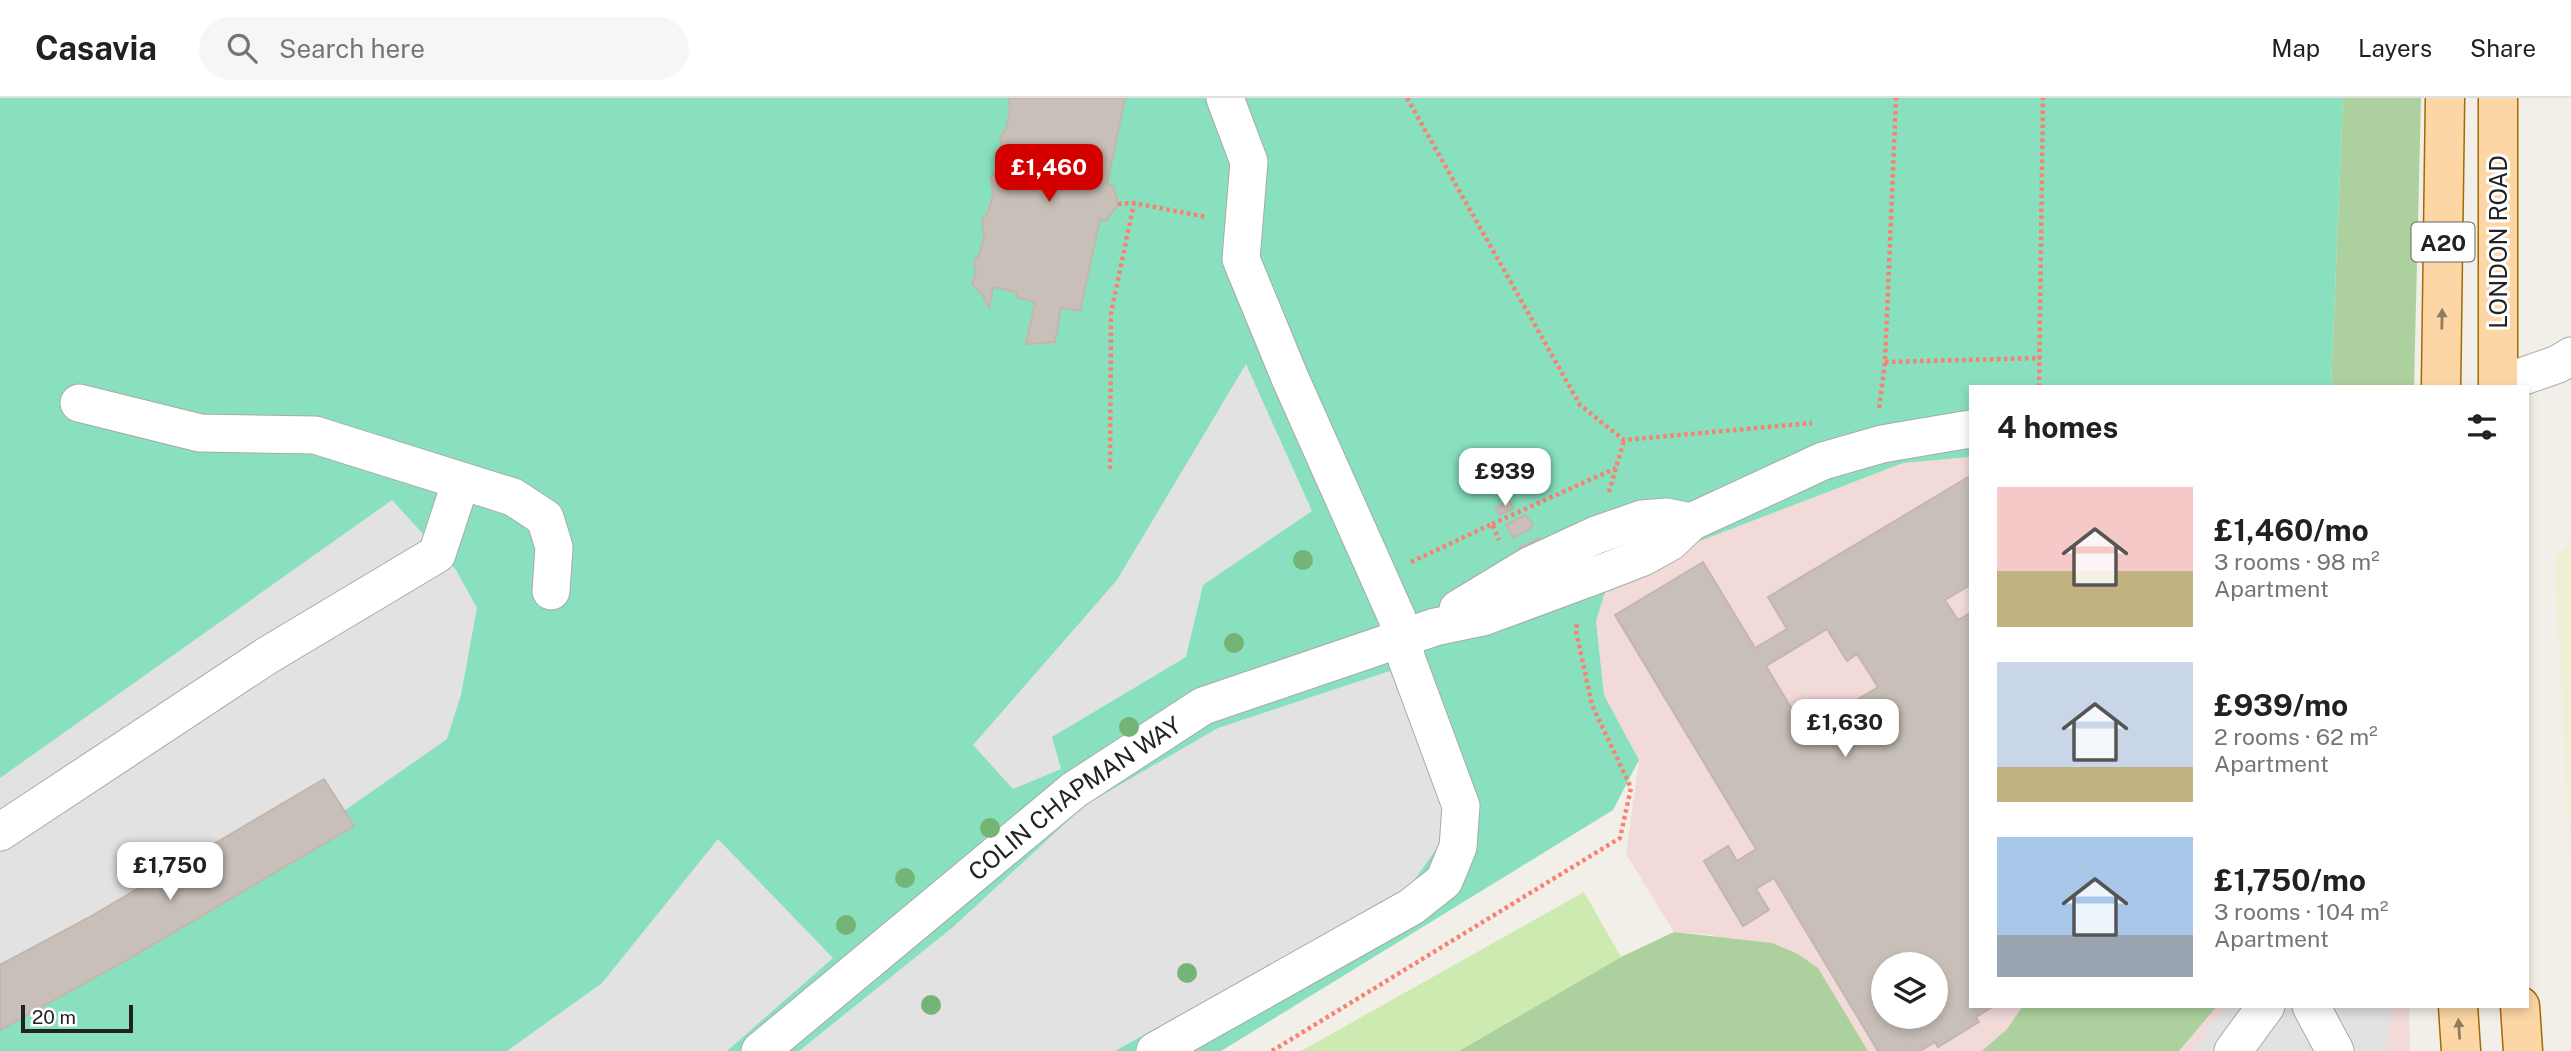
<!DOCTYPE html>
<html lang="en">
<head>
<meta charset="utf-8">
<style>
	body { margin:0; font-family:"Public Sans",sans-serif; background:#f6f6f6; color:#202124; height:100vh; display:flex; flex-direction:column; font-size:26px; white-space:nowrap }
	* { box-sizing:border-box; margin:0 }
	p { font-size:23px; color:#757577 }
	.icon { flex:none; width:38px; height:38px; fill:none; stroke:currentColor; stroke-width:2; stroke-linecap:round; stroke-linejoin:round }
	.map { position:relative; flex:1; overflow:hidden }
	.sheet { position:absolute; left:1969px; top:287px; width:560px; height:623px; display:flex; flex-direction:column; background:#fff; border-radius:0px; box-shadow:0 4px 10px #0003 }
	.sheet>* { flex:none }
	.controls { position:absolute; left:1871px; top:854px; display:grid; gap:14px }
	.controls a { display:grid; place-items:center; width:77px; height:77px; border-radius:50%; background:#fff; box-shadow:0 4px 10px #0003; font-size:35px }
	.scale { position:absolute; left:21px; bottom:18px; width:112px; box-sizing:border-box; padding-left:7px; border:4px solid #222; border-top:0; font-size:19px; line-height:24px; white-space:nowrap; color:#222; -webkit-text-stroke:5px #fff; paint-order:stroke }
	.price { position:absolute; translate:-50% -60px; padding:0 16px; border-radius:14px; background:#fff; color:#222; font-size:23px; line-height:46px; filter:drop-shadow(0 2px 4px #0008) }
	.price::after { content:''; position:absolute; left:50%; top:42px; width:21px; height:16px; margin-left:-10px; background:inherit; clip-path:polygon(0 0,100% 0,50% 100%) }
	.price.on { background:#d40000; color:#fff }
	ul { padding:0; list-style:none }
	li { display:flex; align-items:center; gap:21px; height:175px; padding:0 28px }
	li span { display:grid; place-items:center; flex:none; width:196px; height:140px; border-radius:0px; color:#555 }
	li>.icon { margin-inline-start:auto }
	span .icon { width:84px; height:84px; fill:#fffc; stroke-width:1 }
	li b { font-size:30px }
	h2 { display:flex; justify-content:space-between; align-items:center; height:84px; padding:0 28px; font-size:30px }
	header { display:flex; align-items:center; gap:42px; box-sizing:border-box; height:98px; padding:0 35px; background:#fff; border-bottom:2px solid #e0e0e0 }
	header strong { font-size:33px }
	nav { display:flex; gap:38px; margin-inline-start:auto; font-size:24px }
	.search { width:490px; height:63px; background:#f6f6f6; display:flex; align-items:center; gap:18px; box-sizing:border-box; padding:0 24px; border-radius:38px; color:#757577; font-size:26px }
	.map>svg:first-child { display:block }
	.commercial { fill:#f2dad9; fill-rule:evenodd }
	.farmland { fill:#eef0d5 }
	.grass { fill:#cdebb0 }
	.forest { fill:#add19e }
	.pitch { fill:#88e0be }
	.parking { fill:#e2e2e2 }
	.building { fill:#c7bfb8; stroke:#c4b6ab; stroke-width:2; fill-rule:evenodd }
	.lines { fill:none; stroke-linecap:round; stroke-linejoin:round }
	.minor-casing { stroke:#a9a9a9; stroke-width:39 }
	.major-casing { stroke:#a06b00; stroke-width:41 }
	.path { stroke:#fa8072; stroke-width:4.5; stroke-dasharray:3.5 3.5; stroke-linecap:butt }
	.minor { stroke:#fff; stroke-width:37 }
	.major { stroke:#fcd6a4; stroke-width:38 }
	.tree { fill:#74b475 }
	.oneway { fill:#8f7c63 }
	.labels { text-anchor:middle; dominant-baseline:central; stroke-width:6; stroke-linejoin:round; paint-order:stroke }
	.shield { fill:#fff; stroke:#646464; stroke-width:2 }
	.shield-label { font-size:23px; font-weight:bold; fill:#222 }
	.street-label { font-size:24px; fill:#222; stroke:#fff }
</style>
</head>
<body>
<header>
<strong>Casavia</strong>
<div class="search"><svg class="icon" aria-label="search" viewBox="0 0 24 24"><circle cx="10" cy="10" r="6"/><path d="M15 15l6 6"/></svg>Search here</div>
<nav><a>Map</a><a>Layers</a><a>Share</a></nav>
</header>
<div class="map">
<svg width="2571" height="953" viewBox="0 0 2571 953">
	<rect width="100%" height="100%" fill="#f2efe9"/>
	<!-- commercial -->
	<path class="commercial" d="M1970,359v549h439l1,45h-620l-76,-116 -40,-3 -48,-78 13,-94 -35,-65 -8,-74 9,-29 90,-49 208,-80zM1883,866h53v53h-53z"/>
	<!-- farmland -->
	<polygon class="farmland" points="2571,444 2571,766 2554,460"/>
	<!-- grass -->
	<polygon class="grass" points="1584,794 1621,859 1459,953 1301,953"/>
	<!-- forest -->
	<g class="forest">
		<polygon points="2343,0 2421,0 2414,289 2331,289"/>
		<polygon points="1674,834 1772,845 1798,856 1818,870 1868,953 1459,953 1621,859"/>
		<polygon points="2023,908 2217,908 2179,953 1982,953 2007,931"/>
	</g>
	<!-- pitch -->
	<polygon class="pitch" points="0,0 2343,0 2331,289 1970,289 1970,359 1903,365 1695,445 1605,494 1596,523 1604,597 1639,662 1613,712 1221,953 0,953"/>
	<!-- parking -->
	<g class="parking">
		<polygon points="1246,266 1312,413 1203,487 1186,559 1052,639 1061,671 1013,691 973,647 1117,482"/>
		<polygon points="392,402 456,472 477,510 461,597 447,641 344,713 324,681 88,820 0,867 0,680"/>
		<polygon points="1390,573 1444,701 1442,743 1408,791 1115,953 799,953 953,829 1085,707 1218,630"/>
		<polygon points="718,741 833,860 727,953 507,953 602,885"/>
		<polygon points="2227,908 2392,908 2386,953 2193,953"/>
	</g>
	<!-- building -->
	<g class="building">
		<polygon points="1009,0 1125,0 1107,86 1113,88 1118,106 1106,123 1100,121 1080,213 1061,209 1055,244 1026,246 1035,204 1016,199 1017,194 993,189 989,210 982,196 972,186 976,175 974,163 980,155 984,138 982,122 988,114 993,97 991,80 997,72 1002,51 1000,39 1006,31 1010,15"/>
		<path d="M1970,378v109l-25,15 13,20 12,-7v393h24l-18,11 3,5 -41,25 -3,-5 -15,9h-42l-104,-173 -18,11 13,21 -26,16 -39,-65 24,-15 9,15 19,-12 -141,-234 88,-53 52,86 32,-19 -19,-32zM1827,531l20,32 10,-7 21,33 -73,44 -39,-65zM1883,866h53v53h-53z"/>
		<polygon points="1509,403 1513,411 1500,417 1496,410"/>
		<polygon points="1525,417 1533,426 1530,431 1513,440 1506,427"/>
		<polygon points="1539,440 1547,449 1525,463 1519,450"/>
		<polygon points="324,681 354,728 125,863 0,932 0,867 88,820"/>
	</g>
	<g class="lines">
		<defs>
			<g id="minor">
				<polyline points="2498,287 2558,266 2571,258"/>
				<polyline points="79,305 200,335 315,337 513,399 545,420 554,449 551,493"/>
				<polyline points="1458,511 1529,468 1596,437 1642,421 1666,419 1691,424"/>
				<polyline points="0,734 268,557 437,456 461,383"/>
				<polyline points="2311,908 2335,953"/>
				<path id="s1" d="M760,953l314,-261 129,-84 232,-79 48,-10 119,-44 41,-16 27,-15 21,-20 132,-61 59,-17 88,-15"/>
				<polyline points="1155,953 1411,809 1444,783 1458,749 1461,708 1407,562 1397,520 1290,280 1241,161 1249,64 1225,0"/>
				<polyline points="2233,953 2266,908"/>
			</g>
			<g id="major">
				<polyline points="2441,289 2445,0"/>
				<polyline points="2498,289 2498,0"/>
				<polyline points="2458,908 2461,953"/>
				<polyline points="2520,908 2523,953"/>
			</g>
		</defs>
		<!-- minor casing -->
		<use href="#minor" class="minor-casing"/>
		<!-- major casing -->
		<use href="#major" class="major-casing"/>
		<!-- path -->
		<g class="path">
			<polyline points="1407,0 1580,307 1624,342 1812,325"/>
			<polyline points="1118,106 1134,105 1206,119"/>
			<polyline points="1885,264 2041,260"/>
			<polyline points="2039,289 2043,0"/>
			<polyline points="1879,310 1885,264 1896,0"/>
			<polyline points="1110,371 1111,215 1134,105"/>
			<polyline points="1609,394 1624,342"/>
			<polyline points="1492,426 1616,370"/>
			<polyline points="1411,464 1492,426 1499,442"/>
			<polyline points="1272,953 1620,740 1631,690 1592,607 1576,533 1577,524"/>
		</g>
		<!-- minor -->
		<use href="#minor" class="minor"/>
		<!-- major -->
		<use href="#major" class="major"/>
	</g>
	<!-- trees -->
	<g class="tree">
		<circle cx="1500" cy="381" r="10"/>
		<circle cx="1303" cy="462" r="10"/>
		<circle cx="1234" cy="545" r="10"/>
		<circle cx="1129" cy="629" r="10"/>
		<circle cx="990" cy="730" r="10"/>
		<circle cx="905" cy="780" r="10"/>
		<circle cx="846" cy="827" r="10"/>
		<circle cx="1187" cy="875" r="10"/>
		<circle cx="931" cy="907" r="10"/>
	</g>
	<!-- one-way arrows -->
	<defs><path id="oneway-solid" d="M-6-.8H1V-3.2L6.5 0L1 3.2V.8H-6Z" transform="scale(1.75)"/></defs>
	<g class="oneway">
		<use href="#oneway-solid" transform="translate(2442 221) rotate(-89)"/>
		<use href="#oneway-solid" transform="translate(2459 931) rotate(-94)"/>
	</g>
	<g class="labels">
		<!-- shield labels -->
		<rect class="shield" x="2411.5" y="124.5" width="63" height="39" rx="5"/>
		<g class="shield-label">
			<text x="2443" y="144">A20</text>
		</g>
		<!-- street labels -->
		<g class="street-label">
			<text transform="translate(2498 144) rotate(-90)">LONDON ROAD</text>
			<text stroke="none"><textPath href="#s1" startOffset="404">COLIN CHAPMAN WAY</textPath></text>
		</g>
	</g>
</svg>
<div class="controls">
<a><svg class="icon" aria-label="layers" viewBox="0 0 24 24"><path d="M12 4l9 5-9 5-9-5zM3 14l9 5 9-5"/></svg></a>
</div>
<div class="scale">20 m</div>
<b class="price on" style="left:1049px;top:106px">£1,460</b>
<b class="price" style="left:1505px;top:410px">£939</b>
<b class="price" style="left:1845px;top:661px">£1,630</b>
<b class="price" style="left:170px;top:804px">£1,750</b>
<section class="sheet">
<h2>4 homes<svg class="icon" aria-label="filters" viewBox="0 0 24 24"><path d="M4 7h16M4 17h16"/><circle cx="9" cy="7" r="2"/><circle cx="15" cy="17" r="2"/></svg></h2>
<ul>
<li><span style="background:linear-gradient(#f6c9c9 60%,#c2b280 0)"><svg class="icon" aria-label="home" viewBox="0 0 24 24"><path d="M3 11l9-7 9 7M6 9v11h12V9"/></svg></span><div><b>£1,460/mo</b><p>3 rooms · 98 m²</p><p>Apartment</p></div></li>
<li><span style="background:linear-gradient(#c9d6e8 75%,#c2b280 0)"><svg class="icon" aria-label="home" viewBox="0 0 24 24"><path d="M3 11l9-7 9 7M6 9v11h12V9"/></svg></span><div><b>£939/mo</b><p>2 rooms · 62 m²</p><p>Apartment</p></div></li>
<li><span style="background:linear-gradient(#a9c7e8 70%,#9aa5b1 0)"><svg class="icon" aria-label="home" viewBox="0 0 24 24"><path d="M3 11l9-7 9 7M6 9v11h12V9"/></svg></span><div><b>£1,750/mo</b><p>3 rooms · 104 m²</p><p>Apartment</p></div></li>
</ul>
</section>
</div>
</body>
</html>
